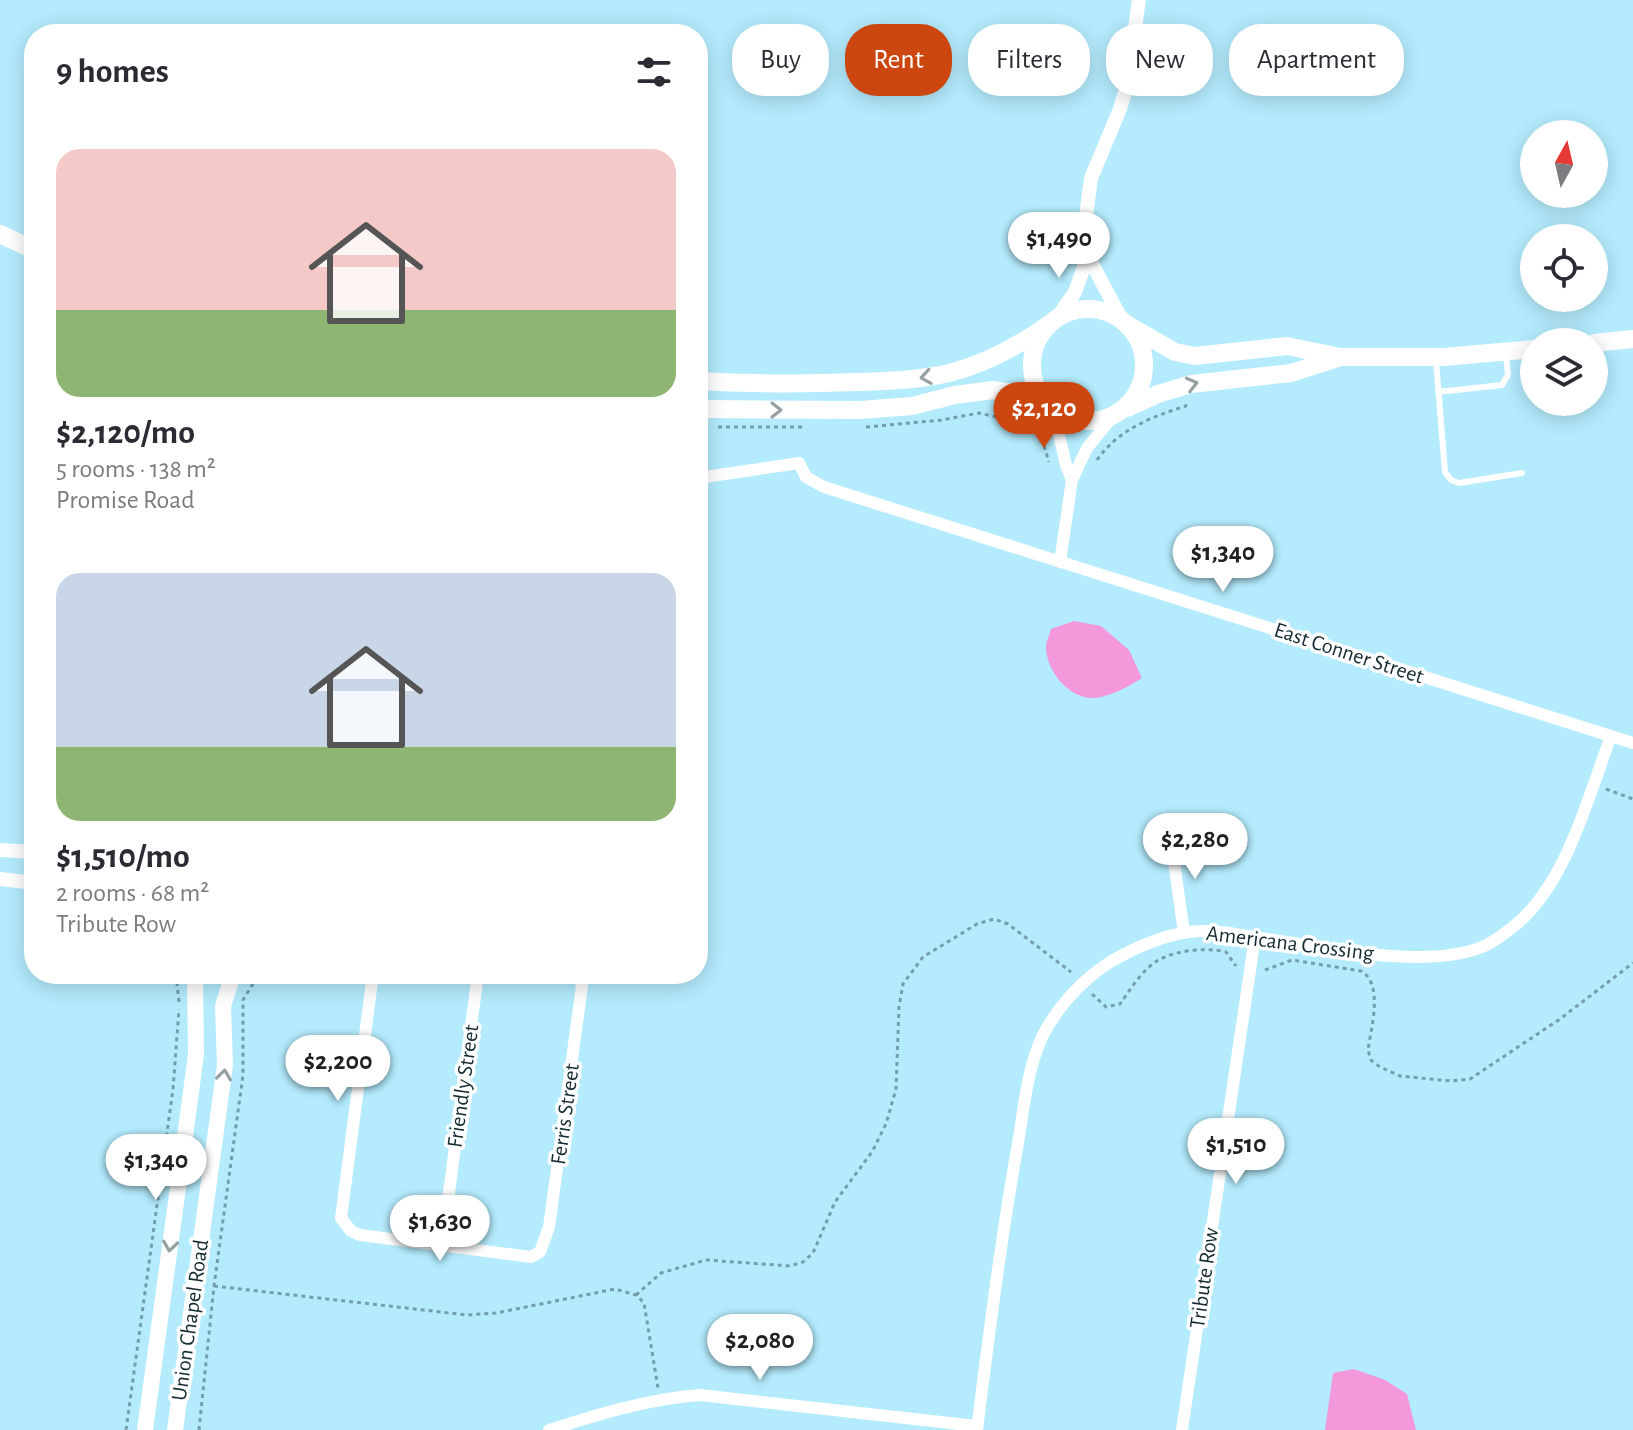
<!DOCTYPE html>
<html lang="en">
<head>
<meta charset="utf-8">
<style>
	body { margin:0; font-family:"Alegreya Sans",sans-serif; background:#f7f7f7; color:#2b2b33; height:100vh; display:flex; flex-direction:column; font-size:30px; white-space:nowrap }
	* { box-sizing:border-box; margin:0 }
	p { font-size:26px; color:#7c7c81 }
	.icon { flex:none; width:44px; height:44px; fill:none; stroke:currentColor; stroke-width:2; stroke-linecap:round; stroke-linejoin:round }
	.map { position:relative; flex:1; overflow:hidden }
	.drawer { position:absolute; left:24px; top:24px; width:684px; height:960px; display:flex; flex-direction:column; background:#fff; border-radius:32px; box-shadow:0 4px 20px #0003 }
	.drawer>* { flex:none }
	.hud { position:absolute; left:732px; top:24px; width:760px; height:72px; display:flex; gap:16px }
	.needle { width:52px; rotate:8deg }
	.tools { position:absolute; left:1520px; top:120px; display:grid; gap:16px }
	.tools a { display:grid; place-items:center; width:88px; height:88px; border-radius:50%; background:#fff; box-shadow:0 4px 20px #0003; font-size:40px }
	.price { position:absolute; translate:-50% -68px; padding:0 18px; border-radius:28px; background:#fff; color:#222; font-size:26px; line-height:52px; filter:drop-shadow(0 2px 4px #0008) }
	.price::after { content:''; position:absolute; left:50%; top:48px; width:24px; height:18px; margin-left:-12px; background:inherit; clip-path:polygon(0 0,100% 0,50% 100%) }
	.price.on { background:#cc4610; color:#fff }
	ul { padding:0; list-style:none }
	li { display:grid; align-content:center; gap:16px; height:424px; padding:0 32px }
	li span { display:grid; place-items:center; height:248px; border-radius:24px; color:#555 }
	li>.icon { margin-inline-start:auto }
	span .icon { width:144px; height:144px; fill:#fffc; stroke-width:1 }
	li b { font-size:34px }
	h2 { display:flex; justify-content:space-between; align-items:center; height:96px; padding:0 32px; font-size:34px }
	.chip { padding:0 28px; border-radius:32px; background:#fff; box-shadow:0 4px 20px #0003; font-size:28px; line-height:72px }
	.chip.on { background:#cc4610; color:#fff }
	.map>svg:first-child { display:block }
	.water { fill:#f398d9 }
	.lines { fill:none; stroke-linecap:round; stroke-linejoin:round }
	.path { stroke:#739eaa; stroke-width:3; stroke-dasharray:4 4; stroke-linecap:butt }
	.service { stroke:#fff; stroke-width:6 }
	.minor { stroke:#fff; stroke-width:12 }
	.tertiary { stroke:#fff; stroke-width:14 }
	.secondary { stroke:#fff; stroke-width:16 }
	.primary { stroke:#fff; stroke-width:18 }
	.oneway { stroke:#95a0a2 }
	.labels { text-anchor:middle; dominant-baseline:central; stroke-width:7; stroke-linejoin:round; paint-order:stroke }
	.street-label { font-size:22px; fill:#142b31; stroke:#fff }
</style>
</head>
<body>
<div class="map">
<svg width="1633" height="1430" viewBox="0 0 1633 1430">
	<rect width="100%" height="100%" fill="#b4ecfd"/>
	<!-- water -->
	<g class="water">
		<path d="M1074,621l27,5 28,24 13,28c-14,9 -31,18 -47,20 -25,2 -49,-27 -49,-51 0,-5 4,-13 5,-18z"/>
		<polygon points="1354,1369 1385,1380 1407,1394 1416,1430 1325,1430 1333,1373"/>
	</g>
	<g class="lines">
		<!-- path -->
		<g class="path">
			<polyline points="718,427 802,427"/>
			<polyline points="866,427 942,420 979,413 1014,421 1040,433 1049,462"/>
			<path d="M1097,460c22,-31 54,-43 89,-54l-2,-5"/>
			<polyline points="1606,789 1633,799"/>
			<path d="M1265,970l27,-10 69,11c23,13 10,57 7,79l3,10 9,7 20,9 51,5 19,-2 90,-60 73,-56"/>
			<polyline points="176,974 179,1002"/>
			<path d="M1092,994l14,13 14,-3c10,-14 22,-34 37,-43 18,-11 50,-14 69,-9l10,14"/>
			<polyline points="214,1286 467,1315 496,1313 615,1289 636,1295 644,1303 658,1388"/>
			<polyline points="636,1295 661,1273 706,1260 790,1266 803,1262 813,1253 835,1202 872,1152 886,1124 896,1089 899,1007 903,984 923,957 977,924 994,919 1008,924 1071,972"/>
			<polyline points="126,1430 173,1089 179,1009"/>
			<polyline points="199,1430 214,1286 243,1075 243,1000 259,974"/>
		</g>
		<!-- service -->
		<g class="service">
			<polyline points="1436,361 1445,472 1451,480 1459,483 1522,473"/>
			<polyline points="1438,392 1502,385 1508,375 1506,355"/>
		</g>
		<!-- minor -->
		<g class="minor">
			<polyline points="1053,409 1066,465 1072,480"/>
			<polyline points="698,478 799,463 806,477 824,487 1633,743"/>
			<polyline points="1060,562 1072,480 1087,448 1115,414"/>
			<polyline points="1170,833 1184,933"/>
			<polyline points="373,974 341,1218 351,1231 360,1235 531,1257 540,1252 549,1227 582,986 579,974"/>
			<polyline points="442,1245 478,974"/>
			<path d="M549,1430c50,-16 99,-31 151,-35l277,31"/>
			<path d="M977,1430c12,-96 24,-192 41,-287 6,-35 9,-73 24,-106 15,-30 40,-57 68,-75 24,-14 51,-26 79,-30 23,-3 49,2 72,6 61,9 164,32 221,9 10,-4 22,-13 31,-20 53,-41 75,-130 98,-191"/>
			<polyline points="1182,1430 1255,937"/>
		</g>
		<!-- tertiary -->
		<g class="tertiary">
			<polyline points="1056,319 1075,292 1088,256"/>
			<polyline points="1122,320 1088,256 1086,216 1091,178 1120,109 1127,85 1139,0"/>
			<polyline points="0,850 34,852"/>
			<polyline points="0,879 34,883"/>
		</g>
		<!-- secondary -->
		<g class="secondary">
			<polyline points="145,1430 196,1055 195,974"/>
			<polyline points="175,1430 225,1065 223,1006 233,974"/>
		</g>
		<!-- primary -->
		<g class="primary">
			<polyline points="0,234 34,250"/>
			<circle cx="1088" cy="365" r="56"/>
			<polyline points="1126,324 1175,352 1195,356 1287,346 1340,357 1443,357 1534,349"/>
			<polyline points="1594,343 1633,339"/>
			<path d="M698,381c53,3 107,3 160,1 30,-1 62,-2 91,-9 37,-9 69,-27 99,-48"/>
			<polyline points="1127,408 1158,394 1191,384 1291,373 1338,358"/>
			<polyline points="698,409 860,410 912,406 955,395 993,390 1011,393 1052,408"/>
		</g>
	</g>
	<!-- one-way arrows -->
	<defs><path id="oneway-chevron" d="M-2-3.5L2.5 0L-2 3.5" fill="none" stroke-width="1.6" stroke-linecap="round" stroke-linejoin="round" transform="scale(2)"/></defs>
	<g class="oneway">
		<use href="#oneway-chevron" transform="translate(926 377) rotate(171)"/>
		<use href="#oneway-chevron" transform="translate(1192 384) rotate(-14)"/>
		<use href="#oneway-chevron" transform="translate(776 410)"/>
		<use href="#oneway-chevron" transform="translate(224 1075) rotate(-83)"/>
		<use href="#oneway-chevron" transform="translate(170 1246) rotate(98)"/>
	</g>
	<g class="labels">
		<!-- street labels -->
		<g class="street-label">
			<text transform="translate(1349 653) rotate(18)">East Conner Street</text>
			<text transform="translate(1290 943) rotate(7)">Americana Crossing</text>
			<text transform="translate(463 1086) rotate(-82)">Friendly Street</text>
			<text transform="translate(565 1114) rotate(-82)">Ferris Street</text>
			<text transform="translate(1204 1278) rotate(-82)">Tribute Row</text>
			<text transform="translate(190 1320) rotate(-82)">Union Chapel Road</text>
		</g>
	</g>
</svg>
<div class="tools">
<a><svg class="needle" viewBox="-14 -14 28 28"><path d="M0-13l5 13h-10z" fill="#e53935"/><path d="M0 13l5-13h-10z" fill="#7c7c81"/></svg></a>
<a><svg class="icon" aria-label="locate" viewBox="0 0 24 24"><circle cx="12" cy="12" r="6"/><path d="M12 2v4M12 18v4M2 12h4M18 12h4"/></svg></a>
<a><svg class="icon" aria-label="layers" viewBox="0 0 24 24"><path d="M12 4l9 5-9 5-9-5zM3 14l9 5 9-5"/></svg></a>
</div>
<b class="price" style="left:1059px;top:280px">$1,490</b>
<b class="price on" style="left:1044px;top:450px">$2,120</b>
<b class="price" style="left:1223px;top:594px">$1,340</b>
<b class="price" style="left:1195px;top:881px">$2,280</b>
<b class="price" style="left:338px;top:1103px">$2,200</b>
<b class="price" style="left:1236px;top:1186px">$1,510</b>
<b class="price" style="left:156px;top:1202px">$1,340</b>
<b class="price" style="left:440px;top:1263px">$1,630</b>
<b class="price" style="left:760px;top:1382px">$2,080</b>
<div class="hud">
<a class="chip">Buy</a>
<a class="chip on">Rent</a>
<a class="chip">Filters</a>
<a class="chip">New</a>
<a class="chip">Apartment</a>
</div>
<section class="drawer">
<h2>9 homes<svg class="icon" aria-label="filters" viewBox="0 0 24 24"><path d="M4 7h16M4 17h16"/><circle cx="9" cy="7" r="2"/><circle cx="15" cy="17" r="2"/></svg></h2>
<ul>
<li><span style="background:linear-gradient(#f6c9c9 65%,#8fb573 0)"><svg class="icon" aria-label="home" viewBox="0 0 24 24"><path d="M3 11l9-7 9 7M6 9v11h12V9"/></svg></span><div><b>$2,120/mo</b><p>5 rooms · 138 m²</p><p>Promise Road</p></div></li>
<li><span style="background:linear-gradient(#c9d6e8 70%,#8fb573 0)"><svg class="icon" aria-label="home" viewBox="0 0 24 24"><path d="M3 11l9-7 9 7M6 9v11h12V9"/></svg></span><div><b>$1,510/mo</b><p>2 rooms · 68 m²</p><p>Tribute Row</p></div></li>
</ul>
</section>
</div>
</body>
</html>
